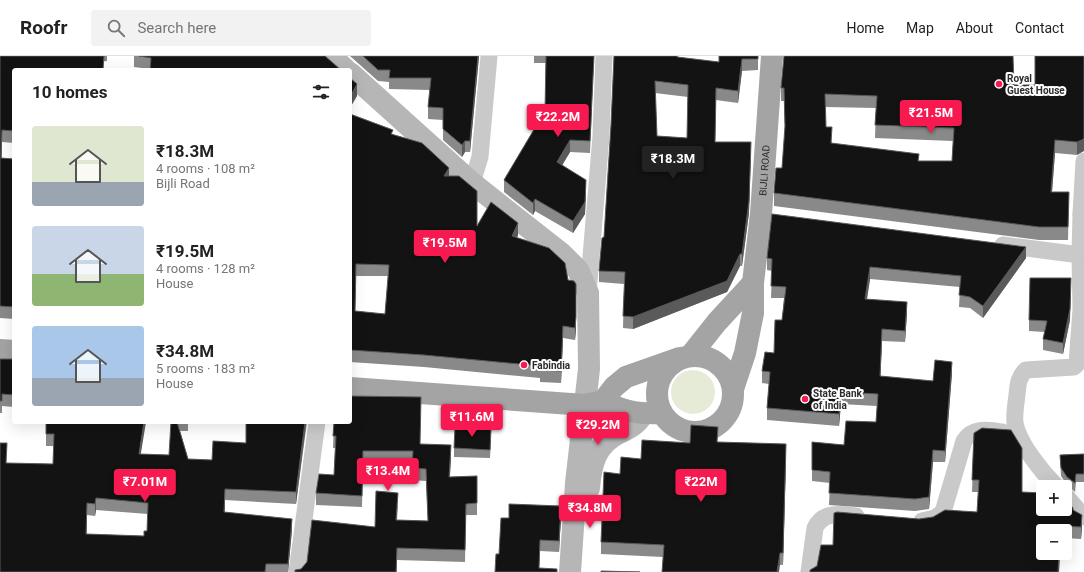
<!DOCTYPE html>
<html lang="en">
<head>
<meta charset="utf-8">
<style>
	body { margin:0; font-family:Roboto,sans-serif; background:#f2f2f2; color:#222; height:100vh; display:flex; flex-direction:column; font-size:15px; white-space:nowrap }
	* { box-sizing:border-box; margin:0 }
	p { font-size:13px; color:#767676 }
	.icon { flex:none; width:22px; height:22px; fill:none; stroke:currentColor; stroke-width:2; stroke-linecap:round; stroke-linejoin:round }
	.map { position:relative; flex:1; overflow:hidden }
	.drawer { position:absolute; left:12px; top:12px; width:340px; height:356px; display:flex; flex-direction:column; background:#fff; border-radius:4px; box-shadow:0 4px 16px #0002 }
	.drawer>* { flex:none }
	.tools { position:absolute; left:1036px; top:424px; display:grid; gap:8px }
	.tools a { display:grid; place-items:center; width:36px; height:36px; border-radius:4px; background:#fff; box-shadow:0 4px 16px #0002; font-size:20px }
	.price { position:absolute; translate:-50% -34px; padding:0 9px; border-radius:4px; background:#f61a50; color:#fff; font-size:13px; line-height:26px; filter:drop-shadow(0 1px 2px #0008) }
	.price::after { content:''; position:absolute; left:50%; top:24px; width:12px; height:9px; margin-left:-6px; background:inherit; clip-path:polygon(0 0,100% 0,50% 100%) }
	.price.selected { background:#222; color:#fff }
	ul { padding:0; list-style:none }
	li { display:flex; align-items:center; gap:12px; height:100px; padding:0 20px }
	li span { display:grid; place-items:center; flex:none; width:112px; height:80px; border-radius:4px; color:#555 }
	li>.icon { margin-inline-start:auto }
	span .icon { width:48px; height:48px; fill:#fffc; stroke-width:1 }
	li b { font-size:17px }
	h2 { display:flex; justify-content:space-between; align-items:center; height:48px; padding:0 20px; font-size:17px }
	header { display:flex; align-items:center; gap:24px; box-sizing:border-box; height:56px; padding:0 20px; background:#fff; border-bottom:1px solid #e0e0e0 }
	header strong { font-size:19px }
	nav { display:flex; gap:22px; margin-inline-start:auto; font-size:14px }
	.search { width:280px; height:36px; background:#f2f2f2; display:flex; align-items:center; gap:10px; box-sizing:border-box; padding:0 14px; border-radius:4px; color:#767676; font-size:15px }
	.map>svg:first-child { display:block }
	.green { fill:#e5ebd7 }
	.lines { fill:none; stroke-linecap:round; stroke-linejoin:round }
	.street { stroke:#c9c9c9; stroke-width:17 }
	.secondary { stroke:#b6b6b6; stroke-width:22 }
	.primary { stroke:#a4a4a4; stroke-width:22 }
	.wall { fill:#898989; fill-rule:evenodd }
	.shaded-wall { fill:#5a5a5a }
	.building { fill:#131313; stroke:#5a5a5a; fill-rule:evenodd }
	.poi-dot { fill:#f61a50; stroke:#fff; stroke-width:1.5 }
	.labels { text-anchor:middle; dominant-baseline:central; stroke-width:4; stroke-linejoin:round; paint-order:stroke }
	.poi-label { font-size:10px; font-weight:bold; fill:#2c2c2c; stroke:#fff; text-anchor:start }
	.street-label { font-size:10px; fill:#2c2c2c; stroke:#fff }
</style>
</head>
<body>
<header>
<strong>Roofr</strong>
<div class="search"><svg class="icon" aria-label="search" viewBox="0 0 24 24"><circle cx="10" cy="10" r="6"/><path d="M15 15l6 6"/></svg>Search here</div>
<nav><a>Home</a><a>Map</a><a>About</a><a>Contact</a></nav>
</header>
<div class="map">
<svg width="1084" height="516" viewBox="0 0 1084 516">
	<rect width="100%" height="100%" fill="#fff"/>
	<!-- green -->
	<circle class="green" cx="693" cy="336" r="22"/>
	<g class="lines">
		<!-- street -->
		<g class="street">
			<polyline points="472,127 480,101 489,0"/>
			<polyline points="1081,158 1084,105"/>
			<path d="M1003,189l77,10 1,54 -4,55 -3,3 -48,3c-8,7 -8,15 -9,25 -1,8 -3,19 -2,28 4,21 27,49 42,64"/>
			<polyline points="1080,199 1081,158 1084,158"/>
			<polyline points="588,237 601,80 604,0"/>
			<polyline points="1065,439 1084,461"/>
			<path d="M922,465l13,-3 8,-6 21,-71c9,-14 23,-11 38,-9"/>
			<polyline points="297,516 317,366"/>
			<path d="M809,516l6,-44c8,-17 25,-14 41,-12"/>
		</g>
		<!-- secondary -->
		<g class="secondary">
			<polyline points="331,0 346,14"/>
			<polyline points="350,17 472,127 562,198 578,214 588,237 589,313 576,427 570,516"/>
			<path d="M589,432c2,-24 7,-44 30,-55 11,-5 18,-9 24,-19"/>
		</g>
		<!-- primary -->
		<g class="primary">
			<polyline points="0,294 14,295"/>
			<circle cx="695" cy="338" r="38"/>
			<polyline points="690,300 717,266 753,227"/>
			<polyline points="350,332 585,349 603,345 614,331 626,321 680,302"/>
			<path id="s1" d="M733,333l12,-36 8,-40v-30l8,-69 11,-158"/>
			<path d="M603,345c21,11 35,13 59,12"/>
		</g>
	</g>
	<!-- wall -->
	<g class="wall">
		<polygon points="0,0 107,0 107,5 14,14 14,87 2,86 2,102 14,103 14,263 0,262"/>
		<polygon points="134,0 325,0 150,13 134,11"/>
		<polygon points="350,0 479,0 470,96 465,96 462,101 443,84 443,64 428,63 428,51 430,34 389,33 389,26 378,25"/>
		<polygon points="534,0 594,0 590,97 570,96 562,109 586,135 585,158 573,177 535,155 533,159 504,136 504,124 545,55 546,7 534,7"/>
		<path d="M614,0h64v1l41,5v-6h39v14l-16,1 -4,32 -22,-3 -1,42 36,12 -2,59 -7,53h-2l-13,26 -94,37 -10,-1 1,-44 -25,-2v-11l5,-34 7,-112zM655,37l33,4 -1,41 -30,-2z"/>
		<path d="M1084,0l-7,99 -22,-2 -3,39h17l-1,48h-29l-265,-34v-13l8,-25 3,-39 -1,-28h-3v-13l254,-3zM826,51l50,1 -1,30 78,3 -1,20h-33l-87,-18 -6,-16z"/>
		<path d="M350,58l43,20 56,42 28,50 41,9 -1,3 59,91 -1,11 -12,-2 -2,45 -21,-1v-4l-116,-11 -74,-5zM356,220h32l-3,38 -30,-3z"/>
		<polygon points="767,202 1026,202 983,262 970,252 959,251 960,231 870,223 867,243 907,257 905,286 882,285 880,321 933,325 952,317 945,406 933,406 929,453 915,455 829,449 830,427 812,425 812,386 844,389 876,366 877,350 841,348 839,370 767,364 767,352 769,328 762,327 762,315 774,297 782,264 784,242 771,242 772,215 767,214"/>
		<polygon points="1029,264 1070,264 1063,298 1043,294 1043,283 1045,276 1029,275"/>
		<polygon points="0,303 14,303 14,351 2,350 2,357 0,357"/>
		<path d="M46,366l95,32 28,1 2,-33h136l-11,82 -71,-4v12l67,18 -4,42h-288l6,-109 47,1v-18h-7zM188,366l58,1v20l-34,17 -24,-1 -8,-28h8zM96,454l52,4 -1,17 -3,5 -57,-2v-19l8,1z"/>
		<polygon points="334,366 420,388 451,401 450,421 477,447 477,459 466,459 465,506 397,504 397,516 295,516 301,513 375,471 398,449 397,464 428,465 426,425 412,424 412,407 363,407 362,451 316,449 316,437 334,419 335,392 333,392"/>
		<polygon points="974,377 1022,436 1073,454 1082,471 1081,483 1065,482 1065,475 1043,475 1060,497 1059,516 810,516 817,510 833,489 919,463 977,456 978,436 972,436"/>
		<polygon points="491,381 490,402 454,401 454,392"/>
		<polygon points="690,387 718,387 786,401 783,509 663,501 601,498 601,486 620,418 641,403"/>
		<polygon points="1084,398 1084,426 1076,426 1075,436 1067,429 1061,420 1060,399"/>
		<polygon points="561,461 559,496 540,495 539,512 495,516 509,462"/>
	</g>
	<!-- shaded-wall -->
	<g class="shaded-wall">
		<polygon points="478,0 479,0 470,96 470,85"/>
		<polygon points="742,3 742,15 738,47 738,35"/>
		<polygon points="357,28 357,40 350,52 350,41"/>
		<polygon points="1084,83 1084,95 1077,99 1077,86"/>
		<polygon points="570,84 570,96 557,118 557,106"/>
		<polygon points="1055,84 1055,97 1051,148 1051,136"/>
		<polygon points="465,85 465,96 462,101 462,89"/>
		<polygon points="751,86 749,157 742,210 742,198"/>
		<polygon points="449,112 449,123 444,120"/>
		<polygon points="586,124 586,135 585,158 573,177 573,165"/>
		<polygon points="535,143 535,155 533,159 533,147"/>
		<polygon points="518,167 518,179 512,192 512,180"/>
		<polygon points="1026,191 1026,202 983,262 983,250"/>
		<polygon points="740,198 740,210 727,236 633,273 633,261"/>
		<polygon points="870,211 870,223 865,255 865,243"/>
		<polygon points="1071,233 1070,264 1063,298 1063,287"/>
		<polygon points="907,246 907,257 905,286 905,275"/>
		<polygon points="576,261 576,273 575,284 575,272"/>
		<polygon points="563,270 563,282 561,327 561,315"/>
		<polygon points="882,273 882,285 880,332 880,320"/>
		<polygon points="952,306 952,317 945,406 945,395"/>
		<polygon points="841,336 841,348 839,370 839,358"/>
		<polygon points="144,366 146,366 139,409 139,398"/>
		<polygon points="305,366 307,366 306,369 296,448 296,436"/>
		<polygon points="786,388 786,401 783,509 783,497"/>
		<polygon points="451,389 451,401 449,433 449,421"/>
		<polygon points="933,394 933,406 929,453 929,441"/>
		<polygon points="225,433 225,444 224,468 224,456"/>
		<polygon points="96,442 96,454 95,460 95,448"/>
		<polygon points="561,450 561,461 559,496 559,485"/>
		<polygon points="1082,459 1082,471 1081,483 1081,471"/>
		<polygon points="292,463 292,474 288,516 288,508"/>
		<polygon points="780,497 780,509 779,516 777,516"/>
		<polygon points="1059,497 1060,497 1059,516 1058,516"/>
	</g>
	<!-- building -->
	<g class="building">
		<polygon points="0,0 104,0 103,14 14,14 14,75 2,74 1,102 14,103 14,251 0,250"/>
		<polygon points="139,0 325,0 341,14 150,14 151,2"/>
		<polygon points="363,0 478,0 470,85 465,85 462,89 443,73 443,52 428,51 431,22 389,22 390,14 378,14"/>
		<polygon points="546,0 594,0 590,85 570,84 557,106 586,124 585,146 573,165 535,143 533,147 504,124 545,55"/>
		<path d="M614,0h63v1l42,5v-6h39v3h-16l-4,32 -22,-3 -1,54h36l-2,59 -7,53h-2l-13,27 -94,36 -10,-1 2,-44 -26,-1 3,-33 2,-1 7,-112zM655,25l33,4 -1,53 -30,-2z"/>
		<path d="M784,0h229l1,29h21v-29h49v83l-7,3 -22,-2 -4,52h18l-1,35h-29l-265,-34 2,-25h6l3,-42 -1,-38h-3zM825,38l52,2 -2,29 79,3 -2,33h-34l1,-7 -88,-11 1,-16h-6z"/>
		<polygon points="350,22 357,28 350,41"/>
		<path d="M350,58l43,16 -2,4 31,9 27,25 -5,8h15l18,15v35l14,-24 27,21 -6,13 37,12 16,15 3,17 6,1 2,3v33l-1,11 -12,-2 -2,45 -21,-1v-4l-116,-11 -74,-5zM356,208l33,1 -4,49 -30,-3z"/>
		<polygon points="772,158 1026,191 983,250 970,241 959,239 961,220 870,211 865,243 907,246 905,275 882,273 880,320 933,325 935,304 952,306 945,395 933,394 929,441 915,443 829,437 830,416 812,414 812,386 844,389 846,365 876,366 878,338 841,336 839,358 767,352 770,316 762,315 765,296 774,297 775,264 782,264 786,231 771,230 772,203 767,202"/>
		<polygon points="1030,222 1071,222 1070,253 1063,287 1043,283 1047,265 1029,264"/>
		<polygon points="0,303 14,303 14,339 2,338 2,345 0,345"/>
		<polygon points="350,340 421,341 420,388 451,389 449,421 477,420 477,447 466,448 465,494 397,492 396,516 295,516 295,514 301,513 307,506 312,464 375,471 376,435 398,437 396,464 428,465 426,413 412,412 413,395 363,395 362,440 316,437 319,418 334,419 336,380 333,380 334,366 350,366"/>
		<path d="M46,366h98l-5,32 30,1 2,-33h6l11,37 24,1 1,-19 33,2v-21h59l-9,70 -71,-3 -1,23 68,7 -4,45h-22l-1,8h-265v-129h7l-1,20 47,1 1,-30h-8zM96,442l52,5 -1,28h-3v5l-58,-2 1,-31 8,1z"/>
		<polygon points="691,369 718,371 717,386 786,388 783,497 780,497 777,516 662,516 664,489 601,486 604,416 620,418 621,401 641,403 642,384 690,387"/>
		<polygon points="455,371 491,373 490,394 454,392"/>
		<polygon points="982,372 1011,374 1022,392 1022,436 1043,437 1043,453 1065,453 1065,442 1073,452 1073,454 1082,459 1081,471 1062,470 1061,475 1043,475 1043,497 1059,497 1058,516 810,516 810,514 817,510 821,489 833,489 834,457 837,456 919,463 933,461 945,454 977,456 979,424 972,424 974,377"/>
		<polygon points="1084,398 1084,418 1076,418 1075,427 1067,421 1061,412 1060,399"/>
		<polygon points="509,448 561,450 559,485 540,484 539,512 557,513 557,516 495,516 496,498 499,498 501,462 509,462"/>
		<polygon points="601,515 640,516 601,516"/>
	</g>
	<!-- markers -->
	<g class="poi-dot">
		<circle cx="999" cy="28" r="4"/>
		<circle cx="524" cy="309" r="4"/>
		<circle cx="805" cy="343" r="4"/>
	</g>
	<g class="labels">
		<!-- poi labels -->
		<g class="poi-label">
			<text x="1007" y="22">Royal<tspan x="1007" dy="12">Guest House</tspan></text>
			<text x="532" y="309">Fabindia</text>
			<text x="813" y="337">State Bank<tspan x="813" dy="12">of India</tspan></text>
		</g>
		<!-- street labels -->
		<g class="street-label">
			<text stroke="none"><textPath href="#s1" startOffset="222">BIJLI ROAD</textPath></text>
		</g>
	</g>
</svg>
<div class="tools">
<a>+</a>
<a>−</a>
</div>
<b class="price" style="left:931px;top:78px">₹21.5M</b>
<b class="price" style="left:558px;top:82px">₹22.2M</b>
<b class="price selected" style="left:673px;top:124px">₹18.3M</b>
<b class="price" style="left:445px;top:208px">₹19.5M</b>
<b class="price" style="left:472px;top:382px">₹11.6M</b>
<b class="price" style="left:598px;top:390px">₹29.2M</b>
<b class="price" style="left:388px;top:436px">₹13.4M</b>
<b class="price" style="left:145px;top:447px">₹7.01M</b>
<b class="price" style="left:701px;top:447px">₹22M</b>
<b class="price" style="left:590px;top:473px">₹34.8M</b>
<section class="drawer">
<h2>10 homes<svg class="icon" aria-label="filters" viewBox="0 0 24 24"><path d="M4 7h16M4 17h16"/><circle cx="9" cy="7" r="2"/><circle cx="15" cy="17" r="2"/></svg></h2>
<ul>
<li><span style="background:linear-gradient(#dfe7d0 70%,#9aa5b1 0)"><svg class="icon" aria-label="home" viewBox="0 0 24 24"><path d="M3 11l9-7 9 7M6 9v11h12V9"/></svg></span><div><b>₹18.3M</b><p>4 rooms · 108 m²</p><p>Bijli Road</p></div></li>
<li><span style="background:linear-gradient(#c9d6e8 60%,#8fb573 0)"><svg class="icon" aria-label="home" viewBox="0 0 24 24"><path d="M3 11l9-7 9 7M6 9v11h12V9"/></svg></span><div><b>₹19.5M</b><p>4 rooms · 128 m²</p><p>House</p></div></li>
<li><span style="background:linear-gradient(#a9c7e8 65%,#9aa5b1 0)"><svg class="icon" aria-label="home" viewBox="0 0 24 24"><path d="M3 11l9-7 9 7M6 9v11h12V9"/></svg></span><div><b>₹34.8M</b><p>5 rooms · 183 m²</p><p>House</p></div></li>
</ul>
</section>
</div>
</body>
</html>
